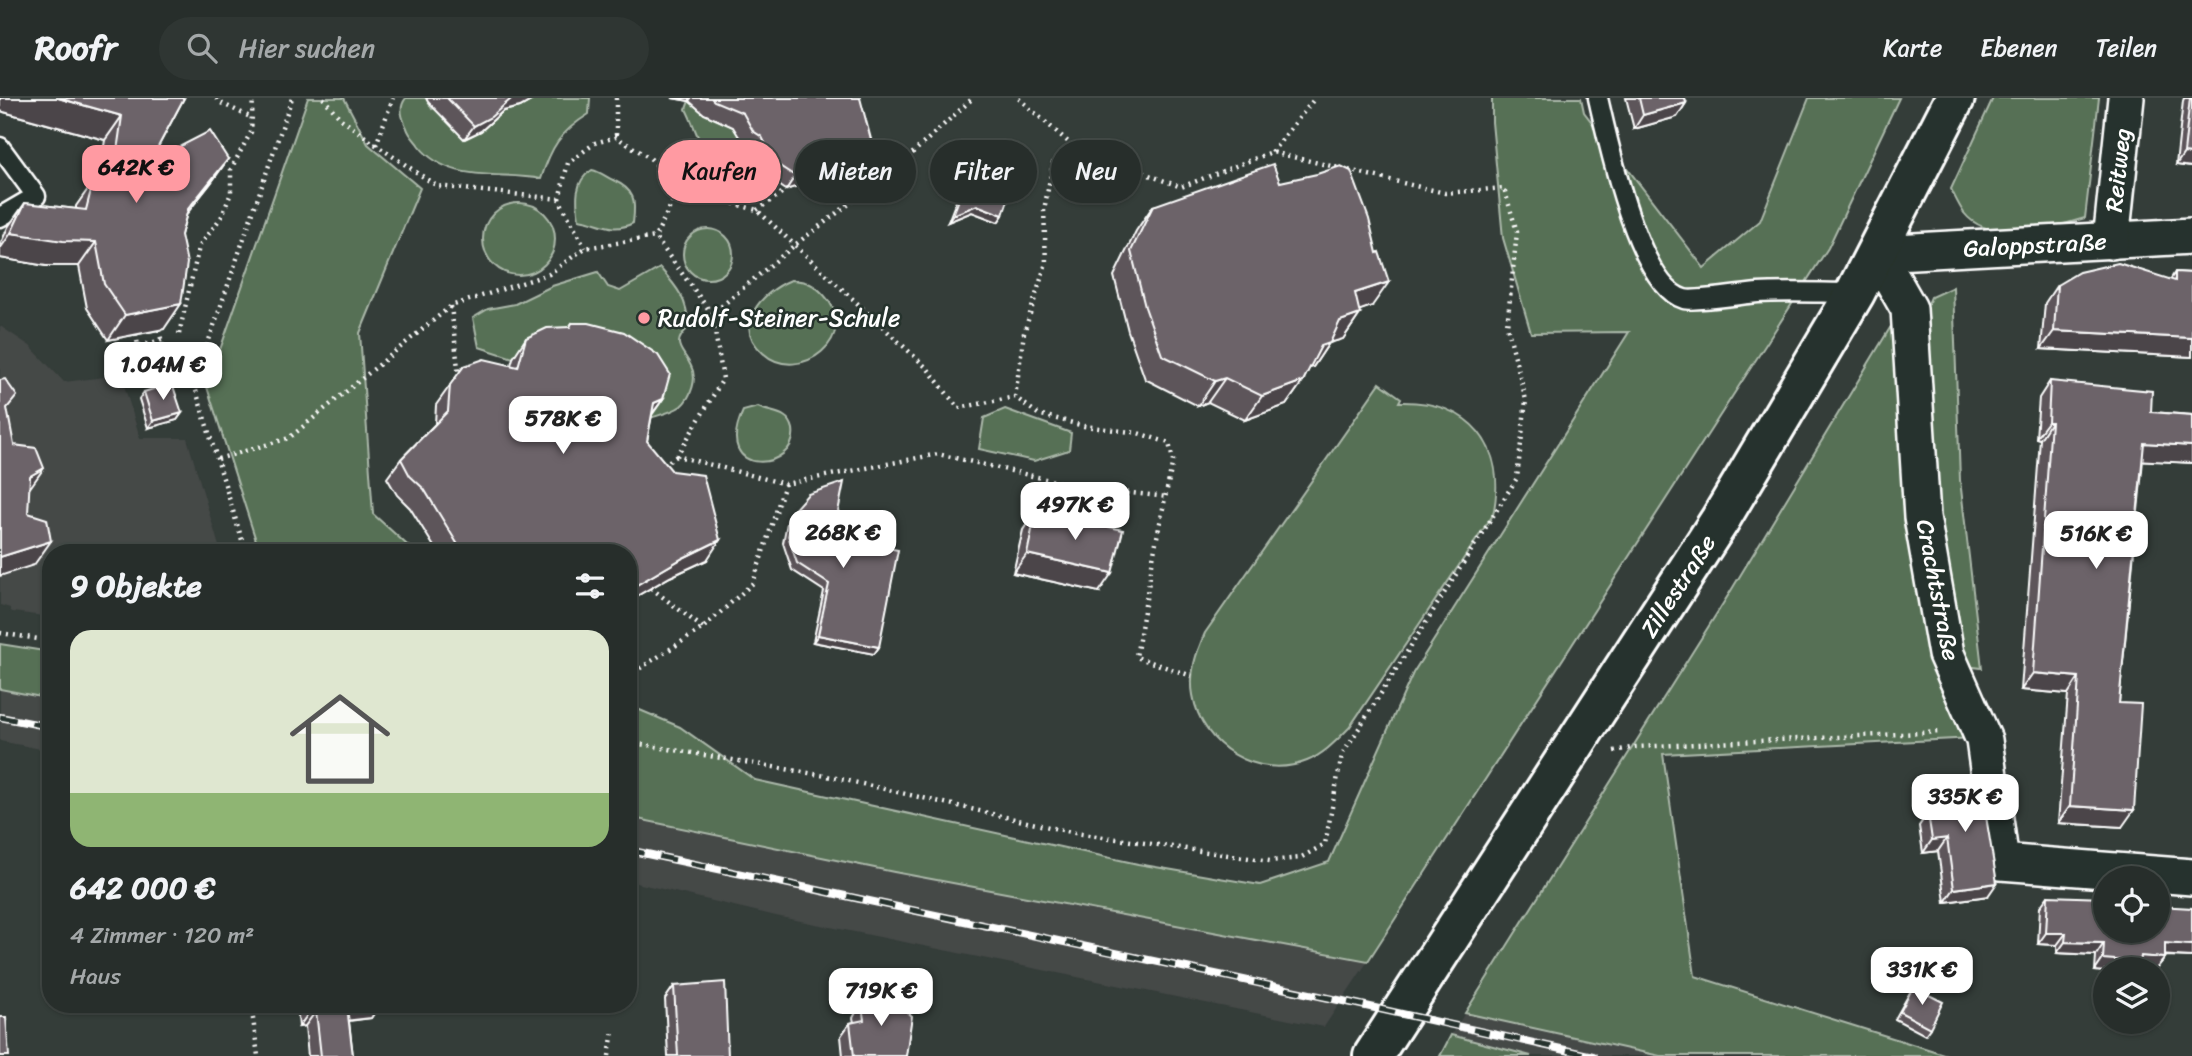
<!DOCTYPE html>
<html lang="de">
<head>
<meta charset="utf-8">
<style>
	body { margin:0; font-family:Sriracha,sans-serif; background:#2f3633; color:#f1f3f6; height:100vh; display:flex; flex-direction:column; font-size:26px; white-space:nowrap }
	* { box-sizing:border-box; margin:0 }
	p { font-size:23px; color:#a4a8a9 }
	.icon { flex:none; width:38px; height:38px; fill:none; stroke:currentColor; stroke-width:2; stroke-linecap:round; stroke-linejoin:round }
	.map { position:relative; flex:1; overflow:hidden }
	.sheet { position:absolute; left:42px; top:446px; width:595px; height:469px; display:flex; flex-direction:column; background:#272e2b; border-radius:28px; box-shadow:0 2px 5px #0004,0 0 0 2px #434a47 }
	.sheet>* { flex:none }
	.hud { position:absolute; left:658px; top:42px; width:665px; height:63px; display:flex; gap:14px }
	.fabs { position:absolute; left:2093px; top:768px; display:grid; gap:14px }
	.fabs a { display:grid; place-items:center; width:77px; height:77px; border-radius:50%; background:#272e2b; box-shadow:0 2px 5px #0004,0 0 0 2px #434a47; font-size:35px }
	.price { position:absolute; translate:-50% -60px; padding:0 16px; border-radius:14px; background:#fff; color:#222; font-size:23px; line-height:46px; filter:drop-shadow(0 2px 4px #0008) }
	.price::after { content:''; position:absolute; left:50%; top:42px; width:21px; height:16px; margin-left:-10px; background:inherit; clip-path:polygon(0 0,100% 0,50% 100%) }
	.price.current { background:#ff9aa2; color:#111 }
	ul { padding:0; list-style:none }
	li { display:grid; align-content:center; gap:14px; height:371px; padding:0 28px }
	li span { display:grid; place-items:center; height:217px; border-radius:21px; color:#555 }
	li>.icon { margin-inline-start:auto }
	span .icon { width:126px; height:126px; fill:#fffc; stroke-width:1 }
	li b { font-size:30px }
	h2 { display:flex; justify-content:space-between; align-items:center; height:84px; padding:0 28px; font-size:30px }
	.pill { padding:0 24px; border-radius:32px; background:#272e2b; box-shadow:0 2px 5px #0004,0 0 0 2px #434a47; font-size:24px; line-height:63px }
	.pill.current { background:#ff9aa2; color:#111 }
	header { display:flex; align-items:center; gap:42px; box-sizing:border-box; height:98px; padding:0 35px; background:#272e2b; border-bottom:2px solid #434a47 }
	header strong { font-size:33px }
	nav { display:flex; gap:38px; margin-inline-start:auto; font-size:24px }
	.search { width:490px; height:63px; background:#2f3633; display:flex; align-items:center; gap:18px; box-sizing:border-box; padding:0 24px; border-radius:38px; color:#a4a8a9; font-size:26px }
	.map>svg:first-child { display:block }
	.built { fill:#454847 }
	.green { fill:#577055; stroke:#abb8aa; stroke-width:2 }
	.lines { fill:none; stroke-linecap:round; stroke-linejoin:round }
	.lane-casing { stroke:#fff; stroke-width:23 }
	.street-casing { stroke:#fff; stroke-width:40 }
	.secondary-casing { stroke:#fff; stroke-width:44 }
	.path { stroke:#fff; stroke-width:4.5; stroke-dasharray:2 5; stroke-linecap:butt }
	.lane { stroke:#26332d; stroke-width:18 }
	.street { stroke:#26332d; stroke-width:35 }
	.secondary { stroke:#26332d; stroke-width:38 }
	.rail-casing { stroke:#fff; stroke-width:8 }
	.rail { stroke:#26332d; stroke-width:5; stroke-dasharray:16; stroke-linecap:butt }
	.wall { fill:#5d555a; stroke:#fff; stroke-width:2 }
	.shaded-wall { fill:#4c454a; stroke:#fff; stroke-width:2 }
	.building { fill:#6c6369; stroke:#fff; stroke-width:2 }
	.poi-dot { fill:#ff9aa2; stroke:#26332d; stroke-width:2.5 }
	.labels { text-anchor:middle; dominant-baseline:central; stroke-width:5; stroke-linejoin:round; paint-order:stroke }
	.street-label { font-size:24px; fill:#fff; stroke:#26332d }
	.poi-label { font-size:24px; fill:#fff; stroke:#26332d; text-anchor:start }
</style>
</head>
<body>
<header>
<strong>Roofr</strong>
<div class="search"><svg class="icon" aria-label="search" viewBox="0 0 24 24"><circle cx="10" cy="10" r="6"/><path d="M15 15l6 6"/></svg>Hier suchen</div>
<nav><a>Karte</a><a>Ebenen</a><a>Teilen</a></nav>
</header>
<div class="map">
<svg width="2192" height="958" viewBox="0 0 2192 958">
	<rect width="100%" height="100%" fill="#343d39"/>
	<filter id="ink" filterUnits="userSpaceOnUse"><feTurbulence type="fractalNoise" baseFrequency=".0143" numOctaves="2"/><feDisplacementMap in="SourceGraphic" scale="14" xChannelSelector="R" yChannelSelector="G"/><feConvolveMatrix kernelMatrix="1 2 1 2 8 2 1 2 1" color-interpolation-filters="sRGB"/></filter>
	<g filter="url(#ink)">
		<!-- built -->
		<g class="built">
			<polygon points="0,228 30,248 64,284 121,277 140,340 187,340 221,455 51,455 51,519 13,514 10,513 10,510 0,507"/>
			<polygon points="0,591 51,601 51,653 0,643"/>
			<polygon points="628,719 894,774 1368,863 1324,929 776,818 628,783"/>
			<polygon points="1465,915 1660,958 1531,958 1451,937"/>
		</g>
		<!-- green -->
		<g class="green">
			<polygon points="308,0 344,0 368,46 420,90 360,235 373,416 416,455 260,455 207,289"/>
			<path d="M406,0h20l6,11 2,-1 31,31 16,-8 22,-20 17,-4 16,-9h54l-1,16c-29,18 -38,33 -48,65 -41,-8 -92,5 -122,-33 -4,-6 -10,-11 -12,-18 -5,-10 -9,-20 -1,-30z"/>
			<polygon points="1492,0 1581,0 1584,14 1704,170 1760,123 1809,0 1899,0 1828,150 1368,863 894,774 628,719 628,607 680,629 755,682 1138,766 1260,787 1329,764 1413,575 1629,234 1531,235 1503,140 1492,24"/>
			<path d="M1993,0h106l-14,120c-32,10 -96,27 -121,-5 -5,-7 -9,-16 -13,-24z"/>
			<path d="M689,3l15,13 29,13 27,30 -15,17c-41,1 -44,-36 -59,-65z"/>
			<path d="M592,72c9,2 14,7 21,10 22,10 23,20 20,43 -21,11 -33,-1 -54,-4 -3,-18 -5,-38 13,-49z"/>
			<circle cx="519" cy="141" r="36"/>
			<circle cx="708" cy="156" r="25"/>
			<path d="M660,170c17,19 29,33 28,60 -18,17 -5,21 3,38 7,13 0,31 -10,40 -8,6 -22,9 -31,12l-117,-71 -20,11 -34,-11 -6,-29 15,-9 27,-5 37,-18 46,-14 10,15 12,4z"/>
			<path d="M791,182c16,1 23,4 33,15 39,41 -25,91 -61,58 -32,-28 -1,-61 28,-73z"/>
			<polygon points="1953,189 1960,382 1982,570 1965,568 1938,463 1924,215 1931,199"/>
			<polygon points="1896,220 1974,640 1663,656 1695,878 1950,958 1660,958 1465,915 1729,496"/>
			<path d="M1380,285l21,15 -2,4c71,-2 109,44 94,113l-144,213c-13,13 -25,26 -42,33 -49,20 -106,-15 -114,-66 -4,-22 3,-42 12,-62z"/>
			<path d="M758,309c8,4 20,5 26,9 5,3 8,9 9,13 6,42 -82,51 -50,-18z"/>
			<polygon points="1005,311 1071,335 1069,352 1034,363 979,351 984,320"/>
			<polygon points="0,546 51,554 51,601 0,591"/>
			<polygon points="1451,937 1531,958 1440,958"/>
		</g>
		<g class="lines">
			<defs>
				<g id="lane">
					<path d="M1598,0c10,43 40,188 86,201 10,3 60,-5 74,-6 32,-2 65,0 96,0"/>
					<polyline points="0,49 36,98 0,119"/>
				</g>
				<g id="street">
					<polyline points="2192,138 1877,155 1909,211 1922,419 1946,556 1984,642 2001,764 2192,779"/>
					<polyline points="2111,143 2126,0"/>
				</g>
				<polyline id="secondary" points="1373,958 1720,422 1855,195 1955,0"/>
			</defs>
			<!-- lane casing -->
			<use href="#lane" class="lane-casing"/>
			<!-- street casing -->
			<use href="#street" class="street-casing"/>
			<!-- secondary casing -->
			<use href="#secondary" class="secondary-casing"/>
			<!-- path -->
			<g class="path">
				<polyline points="217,0 219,4 252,20"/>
				<polyline points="323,0 341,21 376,47 437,88 559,101 585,150"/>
				<polyline points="616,0 616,39"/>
				<polyline points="376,47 393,0"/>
				<polyline points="1272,54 1315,0"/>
				<polyline points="679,91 757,112 928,271 958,310 1015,299 1038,316 1084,328 1138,335 1169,345 1173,362 1155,449 1136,559 1192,578"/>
				<polyline points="559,101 568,65 595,45 616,39 650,60 679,91 655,139"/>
				<polyline points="757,112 786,92"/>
				<polyline points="451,208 459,279"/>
				<polyline points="712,216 723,281 677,358 785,386 938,356 1080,389 1167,399"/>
				<polyline points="159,232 166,262 194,286"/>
				<polyline points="136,236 138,248 162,242"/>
				<polyline points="179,236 199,149 222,118 231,95 231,71 251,34 253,0"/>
				<polyline points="1015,299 1024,235 1046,165 1044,112 1053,65 1074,50"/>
				<polyline points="218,361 289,340 451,208 549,176 585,150 655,139 712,216 796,146 893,73 973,0"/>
				<polyline points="663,367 677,358"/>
				<polyline points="246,455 194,286 292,0"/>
				<polyline points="651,490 703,530"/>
				<polyline points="0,535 51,543"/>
				<polyline points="628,578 703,530 753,485 785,386"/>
				<polyline points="628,644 832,679 1075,735 1270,763 1300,760 1325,746 1342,657 1517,380 1526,302 1507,228 1517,134 1504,90 1445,95 1272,54 1181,89 1074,49 1018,0"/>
				<polyline points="1614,653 1636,649 1941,634"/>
				<polyline points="251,906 258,958"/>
				<polyline points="609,958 613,933"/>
			</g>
			<!-- lane -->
			<use href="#lane" class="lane"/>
			<!-- street -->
			<use href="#street" class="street"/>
			<!-- secondary -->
			<use href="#secondary" class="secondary"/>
			<defs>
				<g id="rail">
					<polyline points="0,619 51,629"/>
					<polyline points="628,752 1343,903 1593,958"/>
				</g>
			</defs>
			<!-- rail casing -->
			<use href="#rail" class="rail-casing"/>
			<!-- rail -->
			<use href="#rail" class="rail"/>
		</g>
		<!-- wall -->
		<g class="wall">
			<polygon points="184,0 150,64 228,61 211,85 187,115 181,137 164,231 108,242 87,210 79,168 46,168 0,160 0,147 8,129 25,105 76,111 76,108 100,74 105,42 0,13"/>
			<polygon points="426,0 536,0 520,9 503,13 481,33 464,41 428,4"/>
			<polygon points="672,0 860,0 862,58 827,78 786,92 766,78 752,53 744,47 733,29 704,16 689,3"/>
			<polygon points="1626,0 1685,0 1686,5 1677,19 1634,31"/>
			<polygon points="2184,0 2192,0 2192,69 2176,67 2183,3"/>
			<polygon points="975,60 1003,117 998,124 972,114 948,124 970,67"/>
			<polygon points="1280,84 1372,208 1359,212 1360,216 1343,241 1329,245 1313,269 1309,270 1303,283 1286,307 1245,322 1208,304 1198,308 1145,281 1128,233 1114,178 1136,133 1153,108"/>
			<polygon points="2175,174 2192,175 2192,259 2041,251 2045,205 2057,187 2170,182"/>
			<polygon points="572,225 663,301 652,317 647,343 707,462 670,479 628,503 628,455 438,455 410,410 397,397 387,380 401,361 435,326 436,307 464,268 511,267 513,260 526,240 569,229"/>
			<polygon points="2050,283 2151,314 2192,317 2192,365 2143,362 2119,605 2122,729 2058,725 2068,596 2021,592 2040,341 2036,340 2039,300"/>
			<polygon points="144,294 182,315 177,322 148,330 139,301"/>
			<polygon points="793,413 833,439 879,549 874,556 813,544 824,493 792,472 783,445 788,420"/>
			<polygon points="1036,413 1099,494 1013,475 1023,432"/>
			<polygon points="1939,687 1988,798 1945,804 1938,753 1923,755 1919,728 1928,715 1932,714 1930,700"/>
			<polygon points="2048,798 2105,833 2192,810 2192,859 2165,858 2165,860 2156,871 2136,870 2105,872 2105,874 2095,873 2096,857 2057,855 2057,847 2038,846 2040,809"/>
			<polygon points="674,888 728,958 668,958 665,901"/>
			<polygon points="1913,889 1930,930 1925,937 1895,921"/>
			<polygon points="869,895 906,958 843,958 841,938 850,925 854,924 853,920 860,907"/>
			<polygon points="297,906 380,906 371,920 349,923 353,958 308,958 305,928 299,929"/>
		</g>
		<!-- shaded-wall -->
		<g class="shaded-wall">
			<polygon points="0,0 58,0 122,18 105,42 0,13"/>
			<polygon points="512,0 536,0 520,9 503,13 481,33 464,41 474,28"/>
			<polygon points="672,0 691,0 689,3"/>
			<polygon points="1686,5 1677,19 1634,31 1643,17"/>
			<polygon points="872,45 862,58 827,78 786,92 795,78"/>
			<polygon points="2184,55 2192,56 2192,69 2176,67"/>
			<polygon points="228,61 211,85 171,136 188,111"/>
			<polygon points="977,107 1003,117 998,124 972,114 948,124 953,117"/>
			<polygon points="11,135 96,144 79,168 46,168 0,160 0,151"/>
			<polygon points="1389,184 1372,208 1338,220 1355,195"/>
			<polygon points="181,206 164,231 108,242 125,217"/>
			<polygon points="1360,216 1343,241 1329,245 1313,269 1304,272 1321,248 1340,223"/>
			<polygon points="2054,233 2192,240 2192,259 2041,251"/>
			<polygon points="1225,280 1208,304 1198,308 1215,283"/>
			<polygon points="1303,283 1286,307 1245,322 1262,298"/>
			<polygon points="663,301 649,320 654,305"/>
			<polygon points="182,315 177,322 148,330 153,323"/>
			<polygon points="2048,324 2051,324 2040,341 2036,340"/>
			<polygon points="2144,345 2192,348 2192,365 2133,362"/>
			<polygon points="44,370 27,394 30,378"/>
			<polygon points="720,442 707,462 670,479 628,503 628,492 683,460"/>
			<polygon points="51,443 34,467 0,478 0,459"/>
			<polygon points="1027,456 1112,475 1099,494 1013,475"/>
			<polygon points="818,537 879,549 874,556 813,544"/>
			<polygon points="2033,575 2079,579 2068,596 2021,592"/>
			<polygon points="2070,708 2134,712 2122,729 2058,725"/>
			<polygon points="1947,740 1938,753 1923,755 1932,742"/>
			<polygon points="1997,785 1988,798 1945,804 1954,791"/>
			<polygon points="2046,835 2066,835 2057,847 2038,846"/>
			<polygon points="2065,844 2104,845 2096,857 2057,855"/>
			<polygon points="2165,845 2192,847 2192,859 2157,857"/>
			<polygon points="2141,858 2165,860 2156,871 2136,870 2135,872 2105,872 2105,874 2095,873 2103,861"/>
			<polygon points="364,906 380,906 371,920 336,924 347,909"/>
			<polygon points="310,913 316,913 305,928 299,929"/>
		</g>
		<!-- building -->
		<g class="building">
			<polygon points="58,0 184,0 150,64 210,33 228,61 188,111 181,137 187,165 181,206 125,217 104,186 96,144 63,143 11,135 25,105 86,112 93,84 117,53 122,18"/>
			<polygon points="447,0 512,0 491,19 474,28"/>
			<polygon points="711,0 860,0 872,45 837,64 795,78 775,65 762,39 753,33 743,15 714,3"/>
			<polygon points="1639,0 1685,0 1686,5 1643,17"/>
			<polygon points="2190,0 2192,0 2192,56 2184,55"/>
			<polygon points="975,60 1017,75 1003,117 977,107 953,117"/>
			<polygon points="1273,66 1280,84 1317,76 1341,68 1351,73 1369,121 1377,155 1379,154 1389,184 1355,195 1360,216 1340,223 1330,245 1321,248 1303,283 1262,298 1225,280 1215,283 1162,257 1145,209 1131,153 1153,108"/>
			<polygon points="2118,165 2175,183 2175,174 2192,175 2192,240 2054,233 2057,187 2079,174"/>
			<polygon points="572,225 589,225 624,234 658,257 670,276 663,301 654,305 647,343 672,373 703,377 720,442 683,460 628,492 628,455 463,455 424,391 410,378 401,361 448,313 450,287 464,268 484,261 518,269 526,240 547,230 570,229"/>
			<polygon points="5,281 17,298 7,310 14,347 36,350 44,370 30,378 28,415 47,421 51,443 0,459 0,282"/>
			<polygon points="2050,283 2152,293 2151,314 2192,317 2192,348 2144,345 2119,605 2141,606 2134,712 2070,708 2079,579 2033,575 2051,324 2048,324"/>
			<polygon points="172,285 182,315 153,323 144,294"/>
			<polygon points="844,384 833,439 898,452 879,549 818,537 829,486 797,465 788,438 793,413 808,396"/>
			<polygon points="1036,413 1123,432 1112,475 1027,456"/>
			<polygon points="1980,682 1997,785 1954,791 1947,740 1932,742 1928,715 1943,713 1939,687"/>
			<polygon points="2048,798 2105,800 2105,833 2158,833 2158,808 2192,810 2192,847 2165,845 2165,860 2141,858 2140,864 2103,861 2104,845 2065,844 2066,835 2046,835"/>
			<polygon points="725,884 728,958 678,958 674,888"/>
			<polygon points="1913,889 1943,904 1930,930 1900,914"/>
			<polygon points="882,892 912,918 906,958 854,958 850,925 864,922 862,907 869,895"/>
			<polygon points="309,906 364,906 347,909 353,958 321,958 316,913 310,913"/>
			<polygon points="0,919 6,919 9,958 0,958"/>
		</g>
	</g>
	<!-- markers -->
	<circle class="poi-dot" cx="644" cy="220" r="7"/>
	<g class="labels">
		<!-- street labels -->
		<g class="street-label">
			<text transform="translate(2118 72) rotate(-84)">Reitweg</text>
			<text transform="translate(2035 147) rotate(-3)">Galoppstraße</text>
			<text transform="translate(1678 488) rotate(-57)">Zillestraße</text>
			<text transform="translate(1938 492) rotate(79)">Crachtstraße</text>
		</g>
		<!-- poi labels -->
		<g class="poi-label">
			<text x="658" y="220">Rudolf-Steiner-Schule</text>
		</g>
	</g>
</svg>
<div class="fabs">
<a><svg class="icon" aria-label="locate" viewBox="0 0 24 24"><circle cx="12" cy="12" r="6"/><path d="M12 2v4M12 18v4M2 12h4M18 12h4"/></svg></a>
<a><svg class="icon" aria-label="layers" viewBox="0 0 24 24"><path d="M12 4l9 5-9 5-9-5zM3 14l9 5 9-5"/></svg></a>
</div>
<b class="price current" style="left:136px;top:107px">642K €</b>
<b class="price" style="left:163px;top:304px">1.04M €</b>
<b class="price" style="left:563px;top:358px">578K €</b>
<b class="price" style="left:1075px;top:444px">497K €</b>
<b class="price" style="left:843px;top:472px">268K €</b>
<b class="price" style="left:2096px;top:473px">516K €</b>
<b class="price" style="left:1965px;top:736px">335K €</b>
<b class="price" style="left:1922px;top:909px">331K €</b>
<b class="price" style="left:881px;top:930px">719K €</b>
<div class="hud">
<a class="pill current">Kaufen</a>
<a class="pill">Mieten</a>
<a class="pill">Filter</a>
<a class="pill">Neu</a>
</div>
<section class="sheet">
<h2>9 Objekte<svg class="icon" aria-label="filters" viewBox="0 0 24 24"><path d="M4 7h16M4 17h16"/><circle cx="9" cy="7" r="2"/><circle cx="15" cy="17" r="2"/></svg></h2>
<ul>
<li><span style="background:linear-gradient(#dfe7d0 75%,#8fb573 0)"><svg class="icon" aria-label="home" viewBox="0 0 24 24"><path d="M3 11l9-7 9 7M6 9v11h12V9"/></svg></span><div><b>642 000 €</b><p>4 Zimmer · 120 m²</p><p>Haus</p></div></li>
</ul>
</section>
</div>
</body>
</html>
